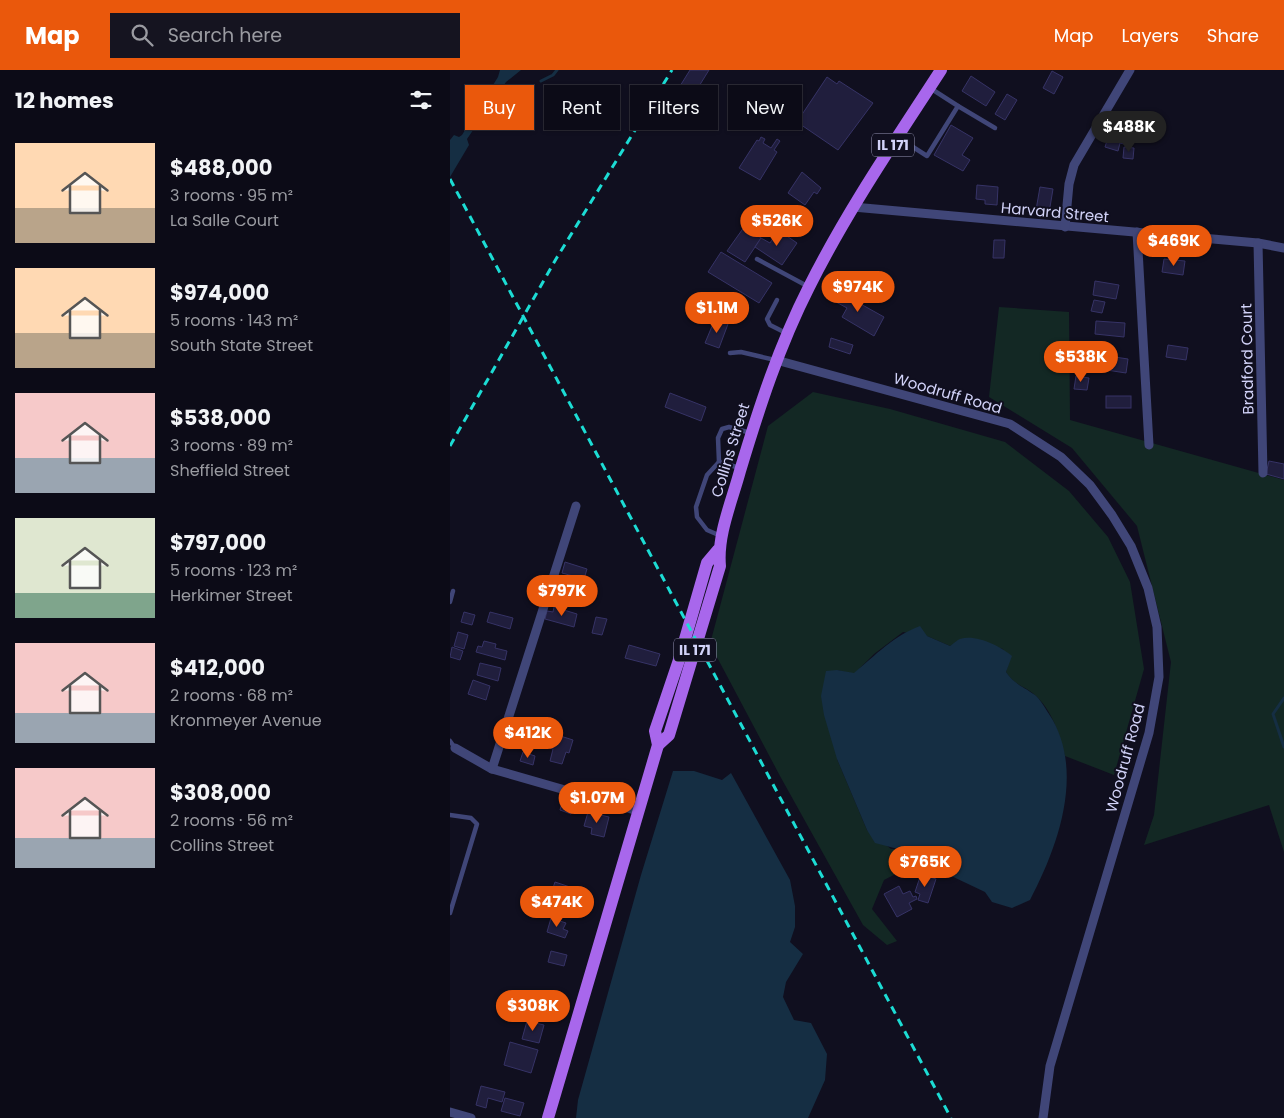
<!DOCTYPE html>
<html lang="en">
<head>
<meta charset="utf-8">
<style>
	body { margin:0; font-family:Poppins,sans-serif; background:#151420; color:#f1f3f6; height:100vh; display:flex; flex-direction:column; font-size:19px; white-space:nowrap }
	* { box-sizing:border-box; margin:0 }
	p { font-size:16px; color:#9a9ba1 }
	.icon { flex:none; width:28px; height:28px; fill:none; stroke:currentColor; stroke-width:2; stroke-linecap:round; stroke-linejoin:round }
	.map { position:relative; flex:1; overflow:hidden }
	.drawer { display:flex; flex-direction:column; background:#0c0b17; width:450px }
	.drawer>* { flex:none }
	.guide { position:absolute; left:15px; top:15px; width:475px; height:45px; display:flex; gap:10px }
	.price { position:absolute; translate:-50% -42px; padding:0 11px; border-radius:18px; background:#ea580c; color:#fff; font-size:16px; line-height:32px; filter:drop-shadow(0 1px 2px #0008) }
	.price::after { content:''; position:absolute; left:50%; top:30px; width:15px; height:11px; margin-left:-8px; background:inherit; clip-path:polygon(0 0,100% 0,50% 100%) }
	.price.current { background:#222; color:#fff }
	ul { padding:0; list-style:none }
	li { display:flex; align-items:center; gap:15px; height:125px; padding:0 15px }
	li span { display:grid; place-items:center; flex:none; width:140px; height:100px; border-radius:0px; color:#555 }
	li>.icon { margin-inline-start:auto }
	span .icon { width:60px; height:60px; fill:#fffc; stroke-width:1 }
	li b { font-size:21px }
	h2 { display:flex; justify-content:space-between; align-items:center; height:60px; padding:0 15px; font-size:21px }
	.tag { padding:0 18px; border-radius:0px; background:#0c0b17; box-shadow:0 1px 4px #0004,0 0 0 1px #2c2b36; font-size:18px; line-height:45px }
	.tag.current { background:#ea580c; color:#fff }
	header { display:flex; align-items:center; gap:30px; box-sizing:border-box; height:70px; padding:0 25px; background:#ea580c; color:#fff }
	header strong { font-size:24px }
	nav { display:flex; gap:28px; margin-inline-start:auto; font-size:18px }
	.search { width:350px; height:45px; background:#151420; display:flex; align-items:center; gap:12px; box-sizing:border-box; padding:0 18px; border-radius:0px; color:#9a9ba1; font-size:19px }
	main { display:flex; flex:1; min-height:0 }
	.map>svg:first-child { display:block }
	.green { fill:#132824 }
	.water { fill:#152e43 }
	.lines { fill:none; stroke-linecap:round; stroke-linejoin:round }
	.stream { stroke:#152e43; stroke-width:3 }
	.building { fill:#201e3d; stroke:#363366 }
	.service { stroke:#404678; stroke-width:4.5 }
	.minor { stroke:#404678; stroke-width:9 }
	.primary { stroke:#a867ec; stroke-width:12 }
	.rail { stroke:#1cdcd4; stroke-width:3; stroke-dasharray:8 6; stroke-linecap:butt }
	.labels { text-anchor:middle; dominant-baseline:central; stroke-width:4; stroke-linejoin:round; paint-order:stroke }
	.shield { fill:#100f1f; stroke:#9898b8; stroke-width:1 }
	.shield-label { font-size:14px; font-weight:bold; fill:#d2d3f9 }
	.street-label { font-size:15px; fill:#d2d3f9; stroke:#100f1f }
</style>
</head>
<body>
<header>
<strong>Map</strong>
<div class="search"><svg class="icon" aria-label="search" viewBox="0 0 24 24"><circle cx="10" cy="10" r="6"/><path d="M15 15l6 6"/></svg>Search here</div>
<nav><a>Map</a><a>Layers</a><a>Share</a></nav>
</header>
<main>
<section class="drawer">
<h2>12 homes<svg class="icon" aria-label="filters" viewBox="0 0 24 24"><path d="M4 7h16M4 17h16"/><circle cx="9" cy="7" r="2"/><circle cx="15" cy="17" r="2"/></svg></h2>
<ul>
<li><span style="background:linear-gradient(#ffd9b3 65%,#b9a48a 0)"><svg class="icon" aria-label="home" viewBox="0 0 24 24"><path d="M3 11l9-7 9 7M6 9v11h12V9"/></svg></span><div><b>$488,000</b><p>3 rooms · 95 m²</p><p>La Salle Court</p></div></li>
<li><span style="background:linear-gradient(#ffd9b3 65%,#b9a48a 0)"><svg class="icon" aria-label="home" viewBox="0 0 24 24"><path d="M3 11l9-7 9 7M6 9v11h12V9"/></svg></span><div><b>$974,000</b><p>5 rooms · 143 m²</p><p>South State Street</p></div></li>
<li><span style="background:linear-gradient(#f6c9c9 65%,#9aa5b1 0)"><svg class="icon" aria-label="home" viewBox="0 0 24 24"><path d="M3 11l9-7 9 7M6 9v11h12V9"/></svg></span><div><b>$538,000</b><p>3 rooms · 89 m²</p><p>Sheffield Street</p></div></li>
<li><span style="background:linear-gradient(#dfe7d0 75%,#7fa58c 0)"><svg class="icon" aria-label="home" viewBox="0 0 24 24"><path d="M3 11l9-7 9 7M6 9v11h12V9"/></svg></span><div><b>$797,000</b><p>5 rooms · 123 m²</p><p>Herkimer Street</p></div></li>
<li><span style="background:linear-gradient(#f6c9c9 70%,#9aa5b1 0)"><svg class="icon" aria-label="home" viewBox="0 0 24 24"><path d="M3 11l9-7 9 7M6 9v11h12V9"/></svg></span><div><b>$412,000</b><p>2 rooms · 68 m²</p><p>Kronmeyer Avenue</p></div></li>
<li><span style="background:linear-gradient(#f6c9c9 70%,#9aa5b1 0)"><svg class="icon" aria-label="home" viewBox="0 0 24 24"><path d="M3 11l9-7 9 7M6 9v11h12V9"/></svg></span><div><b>$308,000</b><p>2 rooms · 56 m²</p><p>Collins Street</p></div></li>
</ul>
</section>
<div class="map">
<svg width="834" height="1048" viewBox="0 0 834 1048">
	<rect width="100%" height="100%" fill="#100f1f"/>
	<!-- green -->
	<g class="green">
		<polygon points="549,237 619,242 620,350 834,410 834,782 819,735 694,775 704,745 721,592 687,456 622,378 539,327"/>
		<path d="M363,322l77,17 115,33 64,49 39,46 22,45 14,87 -30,106 -49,-19c-6,-22 -12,-44 -29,-60 -12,-11 -20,-9 -30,-24l2,-7 -5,-16 -33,-10 -20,7 -23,-10 -24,-4 -29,22 -20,20 -17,-4v89l30,71 24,19h12l24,9 -43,22 -12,29 25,32 -10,4 -24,-20 -83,-149 -70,-132 58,-218z"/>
	</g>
	<!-- water -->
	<g class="water">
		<polygon points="50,0 71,0 56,12 17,69 19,75 0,107 0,70 4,65 9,67 12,65 48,7"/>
		<path d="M470,556l7,10 23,10c3,-2 7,-6 10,-7 16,-5 40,7 52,17l-6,16c9,13 17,14 29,23 6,5 10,13 14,19 37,56 9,133 -19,186l-18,8 -20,-6 -7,-10 -40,-19 -7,-10 -17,-8 -46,-12 -8,-13 -30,-71 -13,-44 -3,-19 5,-25 11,-1 17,3c22,-18 39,-37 66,-47z"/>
		<polygon points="223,701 244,701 272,710 281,703 340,810 345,836 345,857 340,872 353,884 336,912 333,927 344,950 361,953 377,984 375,1010 358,1048 126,1048 128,1030 191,805"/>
	</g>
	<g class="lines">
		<!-- stream -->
		<g class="stream">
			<polyline points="91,11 103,5 107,0"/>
			<polyline points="834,628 823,644 834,677"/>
		</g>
	</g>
	<!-- building -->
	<g class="building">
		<polygon points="240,0 259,0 238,34 248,40 241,51 217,37"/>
		<polygon points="602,1 613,7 604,24 593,18"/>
		<polygon points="521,6 545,22 536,36 512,21"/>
		<polygon points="377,7 387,14 389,11 423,33 388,80 347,52"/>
		<polygon points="557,24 567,30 555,50 545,44"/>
		<polygon points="501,55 523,68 512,85 520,90 513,101 484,85"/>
		<polygon points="660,61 676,66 674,74 670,73 668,81 655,77"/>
		<polygon points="311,67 315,69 313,73 321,78 327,69 330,71 324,80 327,82 310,110 289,98 307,70 309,71"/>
		<polygon points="674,77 684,78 683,89 673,88"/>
		<polygon points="352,102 371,118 367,124 364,122 355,135 338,123"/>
		<polygon points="527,115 548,117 547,135 535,134 535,130 526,129"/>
		<polygon points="590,117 603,119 599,143 586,140"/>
		<polygon points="297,153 301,156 299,160 311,168 295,192 277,181"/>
		<polygon points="328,160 347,173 332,195 305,177 311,168 320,173"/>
		<polygon points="544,170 555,170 554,188 543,188"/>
		<polygon points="271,182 322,213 309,233 258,202"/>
		<polygon points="714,189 735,191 733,205 712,202"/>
		<polygon points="645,211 669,215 666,229 643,225"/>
		<polygon points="382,218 434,247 424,266 392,247 397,238 377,227"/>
		<polygon points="644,230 655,232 652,243 641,241"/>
		<polygon points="265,249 278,254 269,278 255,273"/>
		<polygon points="646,251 675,253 674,267 645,264"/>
		<polygon points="381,268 403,275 400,284 379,277"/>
		<polygon points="718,275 738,278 736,290 716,287"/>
		<polygon points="652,285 678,289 676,303 650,299"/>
		<polygon points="626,306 639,308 637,320 624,319"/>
		<polygon points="220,323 256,337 251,351 215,337"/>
		<rect x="656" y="326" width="25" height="12"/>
		<polygon points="819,391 834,394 834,409 816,404"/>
		<polygon points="115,492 137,499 134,509 112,503"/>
		<polygon points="108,516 129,522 126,534 105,528"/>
		<polygon points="104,537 127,544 124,557 95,549 97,541 103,542"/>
		<polygon points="14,542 25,545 22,555 11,552"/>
		<polygon points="40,542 63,548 60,559 37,552"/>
		<polygon points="146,547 157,549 152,565 142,563"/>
		<polygon points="8,562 18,565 14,579 4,576"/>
		<polygon points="34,571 46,574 45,578 57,581 55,590 26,582 28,576 32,577"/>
		<polygon points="179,575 210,584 206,596 175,588"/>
		<polygon points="2,577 13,581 10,590 0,587"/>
		<polygon points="30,593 51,598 48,611 27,605"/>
		<polygon points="23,610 40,616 36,630 18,624"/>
		<polygon points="104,664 123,670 119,683 116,682 112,694 100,691 103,679 100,678"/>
		<polygon points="73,682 85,686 83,695 70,691"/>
		<polygon points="113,729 124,733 121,744 110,740"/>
		<polygon points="138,742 159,747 154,767 141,764 142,758 134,756"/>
		<polygon points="471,804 486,809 478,833 468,830 470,824 465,822"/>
		<polygon points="105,812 126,819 121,834 100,827"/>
		<polygon points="449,816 453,824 460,821 463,827 466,826 467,829 459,833 462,839 447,847 434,824"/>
		<polygon points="101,848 116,853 113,859 118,861 115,868 97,862"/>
		<polygon points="101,881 117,885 114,896 98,892"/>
		<polygon points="84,924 106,931 102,942 80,935"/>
		<polygon points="77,951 94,955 89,973 72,969"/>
		<polygon points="60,972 88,980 81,1003 54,995"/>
		<polygon points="31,1016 55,1022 52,1032 38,1028 36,1038 26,1035"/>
		<polygon points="55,1028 74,1033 70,1046 51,1041"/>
	</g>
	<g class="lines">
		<!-- service -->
		<g class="service">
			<polyline points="480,18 508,36"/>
			<polyline points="449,68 477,86 508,36 545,58"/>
			<polyline points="307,189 359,217"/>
			<polyline points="327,230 317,249 320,255 336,263"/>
			<polyline points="280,283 291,282 325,290"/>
			<polyline points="269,392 268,368 272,359 279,357 301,363"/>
			<polyline points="271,466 257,460 247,447 246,437 257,405 269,392 290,398"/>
			<polyline points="0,532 3,521"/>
			<polyline points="0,671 5,678"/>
			<polyline points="0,745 21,748 27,754 0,843"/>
		</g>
		<!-- minor -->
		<g class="minor">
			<polyline points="403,137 808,173 834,178"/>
			<polyline points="615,157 619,114 624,95 680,0"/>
			<polyline points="687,162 699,375"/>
			<polyline points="808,173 813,403"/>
			<polyline points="326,290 560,354 611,387 640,415 662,445 681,476 698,518 707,557 709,607 699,663 600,996 593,1048"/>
			<polyline points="5,678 42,699 188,741"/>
			<polyline points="42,699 126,436"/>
			<polyline points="0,1042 21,1048"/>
		</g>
		<!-- primary -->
		<g class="primary">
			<path d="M208,675l11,-10 51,-169c-3,-31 12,-65 20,-95 19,-63 39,-125 69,-184 38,-76 86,-146 132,-217"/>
			<polyline points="98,1048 208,675 205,661 229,590 257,493 268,480"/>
		</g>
		<!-- rail -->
		<g class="rail">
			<polyline points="0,109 501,1048"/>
			<polyline points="0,376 106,189 222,0"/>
		</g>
	</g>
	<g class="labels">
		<!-- shield labels -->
		<g class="shield">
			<rect x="422" y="63.5" width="42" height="23" rx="4"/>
			<rect x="224" y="568.5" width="42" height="23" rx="4"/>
		</g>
		<g class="shield-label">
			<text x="443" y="75">IL 171</text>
			<text x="245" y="580">IL 171</text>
		</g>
		<!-- street labels -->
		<g class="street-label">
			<text transform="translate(605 142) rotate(5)">Harvard Street</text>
			<text transform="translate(797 289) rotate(-91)">Bradford Court</text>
			<text transform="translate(498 323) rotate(16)">Woodruff Road</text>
			<text transform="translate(280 380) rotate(-73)">Collins Street</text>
			<text transform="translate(675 688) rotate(-75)">Woodruff Road</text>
		</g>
	</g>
</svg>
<b class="price current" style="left:679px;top:83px">$488K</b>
<b class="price" style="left:327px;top:177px">$526K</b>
<b class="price" style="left:724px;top:197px">$469K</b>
<b class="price" style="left:408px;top:243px">$974K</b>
<b class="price" style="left:267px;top:264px">$1.1M</b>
<b class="price" style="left:631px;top:313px">$538K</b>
<b class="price" style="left:112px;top:547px">$797K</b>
<b class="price" style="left:78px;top:689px">$412K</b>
<b class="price" style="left:147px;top:754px">$1.07M</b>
<b class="price" style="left:475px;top:818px">$765K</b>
<b class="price" style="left:107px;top:858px">$474K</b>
<b class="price" style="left:83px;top:962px">$308K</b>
<div class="guide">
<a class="tag current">Buy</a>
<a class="tag">Rent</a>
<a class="tag">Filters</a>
<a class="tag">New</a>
</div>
</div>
</main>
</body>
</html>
